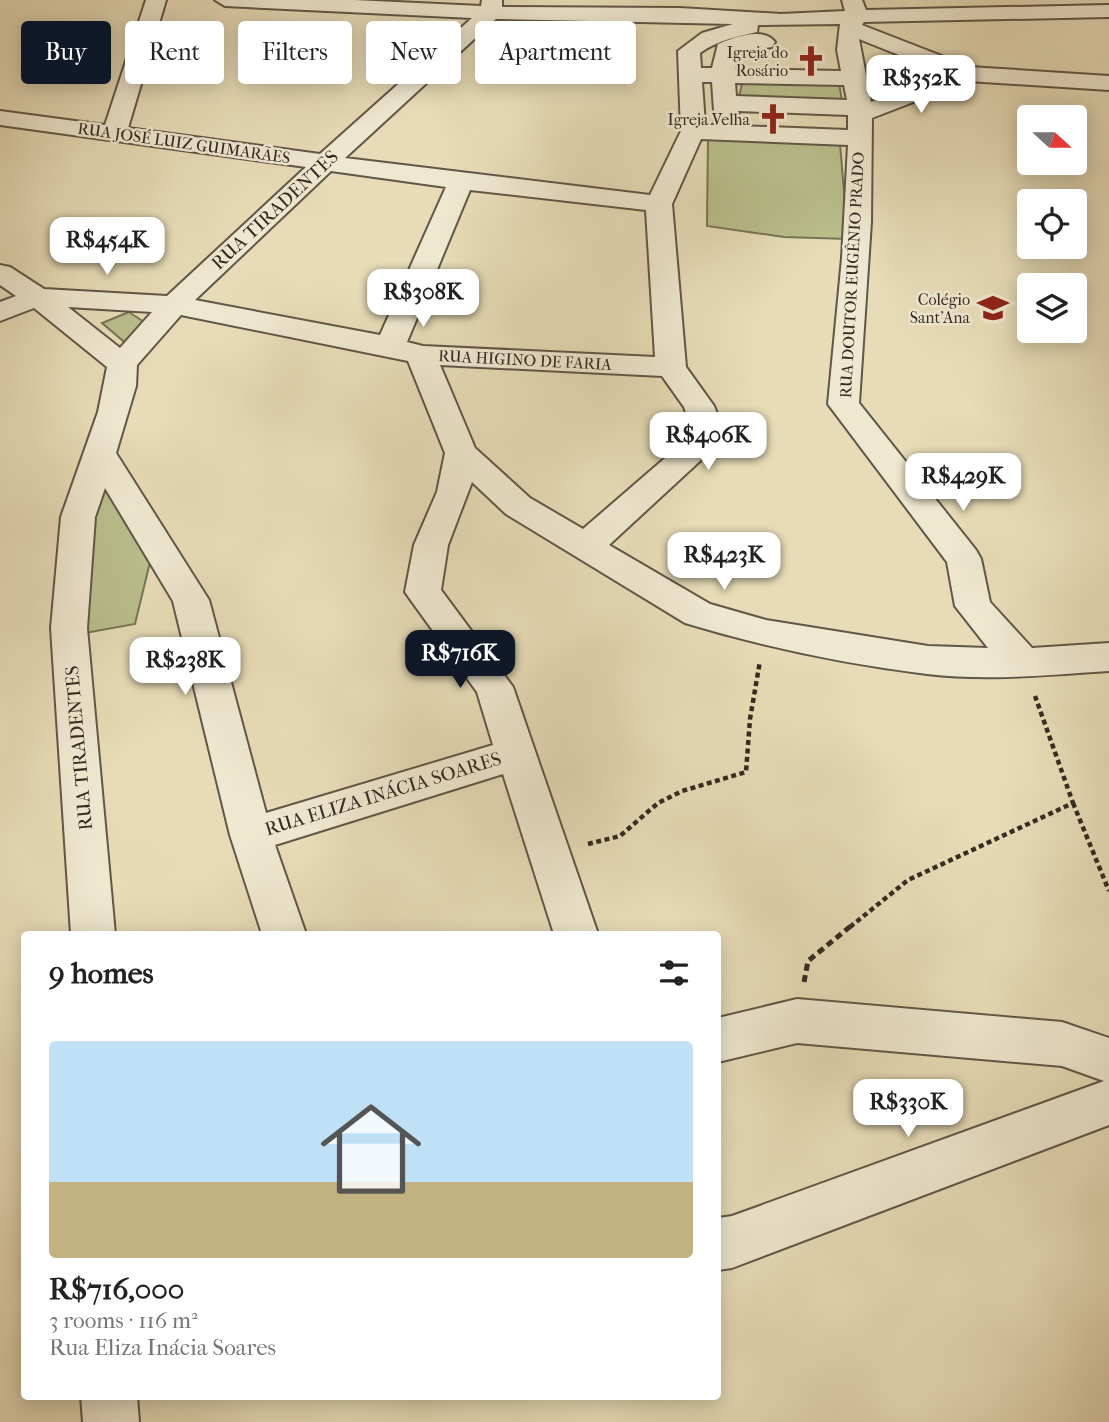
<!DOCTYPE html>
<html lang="en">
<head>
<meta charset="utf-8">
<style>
	body { margin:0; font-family:"IM FELL French Canon",serif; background:#f2f2f2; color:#222; height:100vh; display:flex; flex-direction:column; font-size:26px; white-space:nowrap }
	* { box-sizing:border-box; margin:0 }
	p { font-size:23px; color:#767676 }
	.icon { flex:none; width:38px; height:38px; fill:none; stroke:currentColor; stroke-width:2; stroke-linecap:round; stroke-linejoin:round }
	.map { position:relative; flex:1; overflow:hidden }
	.sheet { position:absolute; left:21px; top:931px; width:700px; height:469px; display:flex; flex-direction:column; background:#fff; border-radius:7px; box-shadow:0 4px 18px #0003 }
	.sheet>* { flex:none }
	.hud { position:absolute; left:21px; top:21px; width:700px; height:63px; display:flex; gap:14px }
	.needle { width:46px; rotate:111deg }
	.tools { position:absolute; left:1017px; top:105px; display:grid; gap:14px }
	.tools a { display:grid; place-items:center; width:70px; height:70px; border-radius:7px; background:#fff; box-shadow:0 4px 18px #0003; font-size:35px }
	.price { position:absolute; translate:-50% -60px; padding:0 16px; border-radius:14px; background:#fff; color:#222; font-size:23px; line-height:46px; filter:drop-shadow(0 2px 4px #0008) }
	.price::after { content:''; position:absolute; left:50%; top:42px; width:21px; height:16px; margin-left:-10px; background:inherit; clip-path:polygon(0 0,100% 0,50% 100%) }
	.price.current { background:#111827; color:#fff }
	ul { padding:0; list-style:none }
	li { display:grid; align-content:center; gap:14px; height:371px; padding:0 28px }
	li span { display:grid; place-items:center; height:217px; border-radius:7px; color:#555 }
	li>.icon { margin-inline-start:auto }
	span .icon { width:126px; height:126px; fill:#fffc; stroke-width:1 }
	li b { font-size:30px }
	h2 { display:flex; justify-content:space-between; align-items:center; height:84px; padding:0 28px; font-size:30px }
	.chip { padding:0 24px; border-radius:7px; background:#fff; box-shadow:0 4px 18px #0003; font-size:24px; line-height:63px }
	.chip.current { background:#111827; color:#fff }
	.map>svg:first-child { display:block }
	.green { fill:#b9bf8c; stroke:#767457; stroke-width:2 }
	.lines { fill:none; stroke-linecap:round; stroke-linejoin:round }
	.minor-casing { stroke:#615647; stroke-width:4 }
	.path-far1 { stroke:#342a22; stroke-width:4.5; stroke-dasharray:5 3.5; stroke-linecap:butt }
	.path { stroke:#342a22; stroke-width:5; stroke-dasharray:7 4.5; stroke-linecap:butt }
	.minor { fill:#efe8d0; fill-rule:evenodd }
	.labels { text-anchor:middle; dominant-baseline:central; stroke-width:5; stroke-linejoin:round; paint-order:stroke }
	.far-poi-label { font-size:16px; fill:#342a22; stroke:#efe8d0; text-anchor:end }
	.far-street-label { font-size:16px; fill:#342a22; stroke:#efe8d0 }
	.street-label { font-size:19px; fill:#342a22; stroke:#efe8d0 }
</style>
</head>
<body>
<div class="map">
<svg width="1109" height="1422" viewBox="0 0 1109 1422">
	<rect width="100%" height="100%" fill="#e7dcb7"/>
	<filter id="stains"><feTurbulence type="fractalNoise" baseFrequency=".00286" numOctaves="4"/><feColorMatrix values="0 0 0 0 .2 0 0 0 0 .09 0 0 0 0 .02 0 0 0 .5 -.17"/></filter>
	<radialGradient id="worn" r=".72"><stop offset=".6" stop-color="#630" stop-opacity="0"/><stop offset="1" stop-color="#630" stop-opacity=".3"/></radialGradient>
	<!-- green -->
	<g class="green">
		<polygon points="743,79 839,83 842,101 739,97"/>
		<polygon points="708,138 840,144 848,239 784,237 707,226"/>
		<polygon points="129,312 147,324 129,346 102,323"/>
		<polygon points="90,485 120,491 151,558 135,624 74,635"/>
	</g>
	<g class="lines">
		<defs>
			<g id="minor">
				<path d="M146,0h20l-38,128 192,26 152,-136 -247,-12 -10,-6h139l127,6 1,-6h20v7l178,1 101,6 64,-3 -3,-11h20l4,10 243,-5v12l-245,5 -2,3 108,42 139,9v14l-141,-9 -96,37 -1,104 -12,181 117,147 5,9 9,43 42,46 77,-5v28c-60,4 -122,10 -182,3 -82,-10 -163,-27 -242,-51l-179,-109 -34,-32 -24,63 -7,45 72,97 85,247h-44l-51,-160 -228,71 31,89h-44l-32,-99 -57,-234 -68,-113 -10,29 -8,111 28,306h-44l-20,-306 10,-111 37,-105 9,-45 -73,-59 -34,13v-19l16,-6 -16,-11v-20l10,2 34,22 123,7 139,-129 -306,-42v-14l105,14zM496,19l237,5 -31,9 -24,18 3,80 -31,64 -305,-37zM840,24l-3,26 4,21 -106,-2 2,-17 35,-5 3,-5c-12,-16 -42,-4 -57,2l-6,24h-11l-1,-15c18,-13 36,-16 57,-21l1,-7zM859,39l87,35 -75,28zM702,82h10l3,43h-10zM735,83l109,2 3,15 -111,-4zM738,111l110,4v15l-109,-4zM701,139l147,6 -6,113 -14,146 119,158 8,44 33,42 -60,-2 -162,-26 -56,-16 -101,-59 92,-85 23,-29 -10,-25 -28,-39 -14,-163zM331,171l115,16 -66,148 -185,-35zM470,190l176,20 9,147 -232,-11 -16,-4zM68,307l84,5 -32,36zM181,315l227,46 37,92 -8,39 -23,53 -9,47 72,100 16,53 -227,68 -57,-213 -93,-147 20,-67 1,-21zM440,365l222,11 22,31 8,23 -13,16 -96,83 -53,-31 -55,-50z"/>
				<polygon points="797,999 1062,1022 1109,1038 1109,1125 732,1268 718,1270 718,1218 732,1216 1104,1081 1062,1066 797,1043 718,1062 718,1018"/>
				<polygon points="81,1396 137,1396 139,1422 83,1422"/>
			</g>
		</defs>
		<!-- minor casing -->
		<use href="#minor" class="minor-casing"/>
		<!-- path-far1 -->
		<g class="path-far1">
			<polyline points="1073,803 1109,891"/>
			<polyline points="588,844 620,836 658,803 682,791 746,772 750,719 760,661"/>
			<polyline points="850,927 908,880 1073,803 1035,696"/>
		</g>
		<!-- path -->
		<polyline class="path" points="804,982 808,961 852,925"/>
		<!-- minor -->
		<use href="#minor" class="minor"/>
	</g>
	<!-- icons -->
	<defs>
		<symbol id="church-bare" viewBox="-9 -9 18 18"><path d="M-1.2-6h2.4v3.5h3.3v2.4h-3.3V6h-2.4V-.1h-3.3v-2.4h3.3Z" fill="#8f2418" stroke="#efe8d0" stroke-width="2.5" paint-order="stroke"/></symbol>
		<symbol id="school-bare" viewBox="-9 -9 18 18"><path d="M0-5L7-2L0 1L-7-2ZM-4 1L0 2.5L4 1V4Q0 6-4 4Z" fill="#8f2418" stroke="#efe8d0" stroke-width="2.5" paint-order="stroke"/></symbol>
	</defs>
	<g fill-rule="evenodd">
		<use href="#church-bare" x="789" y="39" width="44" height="44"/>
		<use href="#church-bare" x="751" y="97" width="44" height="44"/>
		<use href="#school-bare" x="971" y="286" width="44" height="44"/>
	</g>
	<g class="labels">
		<!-- far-poi labels -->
		<g class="far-poi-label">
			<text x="788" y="52">Igreja do<tspan x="788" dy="18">Rosário</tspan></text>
			<text x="750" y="119">Igreja Velha</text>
			<text x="970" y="299">Colégio<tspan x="970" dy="18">Sant'Ana</tspan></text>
		</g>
		<!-- far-street labels -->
		<g class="far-street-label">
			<text transform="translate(184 143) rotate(8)">RUA JOSÉ LUIZ GUIMARÃES</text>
			<text transform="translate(852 275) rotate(-87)">RUA DOUTOR EUGÊNIO PRADO</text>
			<text transform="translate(525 360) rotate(3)">RUA HIGINO DE FARIA</text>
		</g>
		<!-- street labels -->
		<g class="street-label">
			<text transform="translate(275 210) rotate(-43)">RUA TIRADENTES</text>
			<text transform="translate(79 748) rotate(-95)">RUA TIRADENTES</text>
			<text transform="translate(383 794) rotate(-17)">RUA ELIZA INÁCIA SOARES</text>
		</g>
	</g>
	<rect width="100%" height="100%" filter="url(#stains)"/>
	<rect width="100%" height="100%" fill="url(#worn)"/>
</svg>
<div class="tools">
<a><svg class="needle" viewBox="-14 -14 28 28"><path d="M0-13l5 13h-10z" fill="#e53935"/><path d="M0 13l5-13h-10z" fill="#767676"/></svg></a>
<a><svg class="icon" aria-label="locate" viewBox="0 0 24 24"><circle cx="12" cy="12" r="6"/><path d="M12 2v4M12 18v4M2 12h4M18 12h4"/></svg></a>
<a><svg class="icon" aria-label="layers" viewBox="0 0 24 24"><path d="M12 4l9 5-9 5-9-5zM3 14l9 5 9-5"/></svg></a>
</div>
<b class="price" style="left:921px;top:115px">R$352K</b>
<b class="price" style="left:107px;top:277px">R$454K</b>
<b class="price" style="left:423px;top:329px">R$308K</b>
<b class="price" style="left:708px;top:472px">R$406K</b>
<b class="price" style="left:963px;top:513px">R$429K</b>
<b class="price" style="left:724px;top:592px">R$423K</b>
<b class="price current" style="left:460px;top:690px">R$716K</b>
<b class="price" style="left:185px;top:697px">R$238K</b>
<b class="price" style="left:908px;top:1139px">R$330K</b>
<div class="hud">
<a class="chip current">Buy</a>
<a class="chip">Rent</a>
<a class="chip">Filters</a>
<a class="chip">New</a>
<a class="chip">Apartment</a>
</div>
<section class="sheet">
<h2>9 homes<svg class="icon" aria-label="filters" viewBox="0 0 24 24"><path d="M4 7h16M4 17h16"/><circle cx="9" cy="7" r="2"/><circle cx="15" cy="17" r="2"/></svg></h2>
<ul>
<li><span style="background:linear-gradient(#bfe0f5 65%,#c2b280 0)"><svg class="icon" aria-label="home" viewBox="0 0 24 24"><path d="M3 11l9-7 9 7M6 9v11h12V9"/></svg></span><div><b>R$716,000</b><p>3 rooms · 116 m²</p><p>Rua Eliza Inácia Soares</p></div></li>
</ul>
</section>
</div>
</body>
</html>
